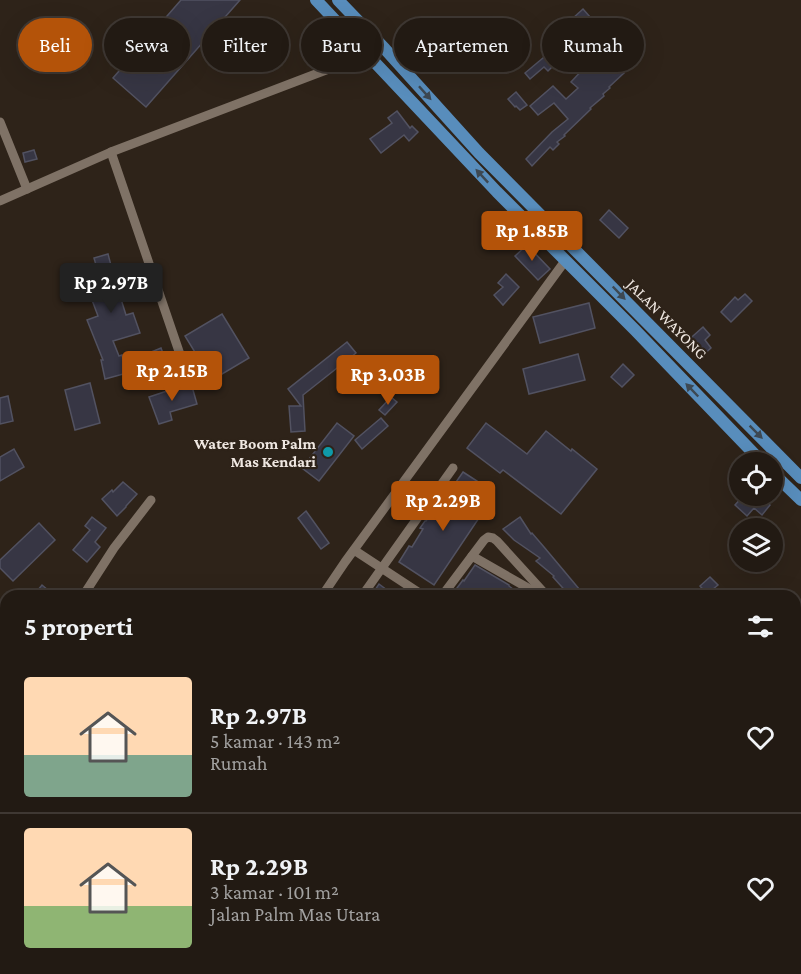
<!DOCTYPE html>
<html lang="id">
<head>
<meta charset="utf-8">
<style>
	body { margin:0; font-family:"Crimson Pro",serif; background:#2a231c; color:#f1f3f6; height:100vh; display:flex; flex-direction:column; font-size:22px; white-space:nowrap }
	* { box-sizing:border-box; margin:0 }
	p { font-size:20px; color:#a2a1a0 }
	.icon { flex:none; width:33px; height:33px; fill:none; stroke:currentColor; stroke-width:2; stroke-linecap:round; stroke-linejoin:round }
	.map { position:relative; flex:1; overflow:hidden }
	.details { position:absolute; left:0px; top:590px; width:801px; height:386px; display:flex; flex-direction:column; background:#221a13; border-radius:18px 18px 0 0; box-shadow:0 6px 24px #0002,0 0 0 2px #3f3833 }
	.details>* { flex:none }
	.hud { position:absolute; left:18px; top:18px; width:765px; height:54px; display:flex; gap:12px }
	.tools { position:absolute; left:729px; top:452px; display:grid; gap:12px }
	.tools a { display:grid; place-items:center; width:54px; height:54px; border-radius:50%; background:#221a13; box-shadow:0 6px 24px #0002,0 0 0 2px #3f3833; font-size:30px }
	.price { position:absolute; translate:-50% -51px; padding:0 14px; border-radius:6px; background:#b45309; color:#fff; font-size:20px; line-height:39px; filter:drop-shadow(0 2px 3px #0008) }
	.price::after { content:''; position:absolute; left:50%; top:36px; width:18px; height:14px; margin-left:-9px; background:inherit; clip-path:polygon(0 0,100% 0,50% 100%) }
	.price.on { background:#222; color:#fff }
	ul { padding:0; list-style:none }
	li { display:flex; align-items:center; gap:18px; height:150px; padding:0 24px }
	li+li { border-top:2px solid #3f3833 }
	li span { display:grid; place-items:center; flex:none; width:168px; height:120px; border-radius:6px; color:#555 }
	li>.icon { margin-inline-start:auto }
	span .icon { width:72px; height:72px; fill:#fffc; stroke-width:1 }
	li b { font-size:26px }
	h2 { display:flex; justify-content:space-between; align-items:center; height:72px; padding:0 24px; font-size:26px }
	.pill { padding:0 21px; border-radius:27px; background:#221a13; box-shadow:0 6px 24px #0002,0 0 0 2px #3f3833; font-size:21px; line-height:54px }
	.pill.on { background:#b45309; color:#fff }
	.map>svg:first-child { display:block }
	.building { fill:#373644; stroke:#525261; stroke-width:1.5 }
	.lines { fill:none; stroke-linecap:round; stroke-linejoin:round }
	.minor { stroke:#7f7266; stroke-width:9 }
	.major { stroke:#588dbc; stroke-width:12 }
	.oneway { fill:#3d4852 }
	.culture-dot { fill:#0f9aa8; stroke:#2e2319; stroke-width:2 }
	.labels { text-anchor:middle; dominant-baseline:central; stroke-width:4.5; stroke-linejoin:round; paint-order:stroke }
	.street-label { font-size:16px; fill:#efe7e1; stroke:#2e2319 }
	.poi-label { font-size:16px; font-weight:bold; fill:#efe7e1; stroke:#2e2319; text-anchor:end }
</style>
</head>
<body>
<div class="map">
<svg width="801" height="974" viewBox="0 0 801 974">
	<rect width="100%" height="100%" fill="#2e2319"/>
	<!-- building -->
	<g class="building">
		<polygon points="181,0 240,0 146,107 113,78"/>
		<polygon points="583,9 629,61 620,69 624,73 609,87 610,88 603,94 604,96 590,108 591,109 564,135 565,136 557,142 559,144 553,150 550,147 532,166 526,159 552,132 568,119 554,103 538,115 530,106 553,86 566,99 578,88 571,82 586,66 575,54 561,64 558,61 548,71 544,67 530,79 525,73 549,53 550,54 566,39 567,41 579,27 572,19"/>
		<polygon points="516,92 527,105 520,110 516,106 515,107 508,99"/>
		<polygon points="397,111 410,128 412,126 418,132 409,141 404,135 381,153 370,139 392,123 388,118"/>
		<polygon points="34,150 37,159 25,162 23,153"/>
		<polygon points="609,210 628,228 619,238 600,220"/>
		<polygon points="527,245 550,269 538,280 515,256"/>
		<polygon points="108,254 113,273 130,267 138,289 120,296 126,315 133,313 140,333 113,341 119,356 122,355 127,373 105,379 101,360 103,360 87,320 98,316 86,284 100,279 94,258"/>
		<polygon points="506,274 519,287 503,305 494,295 503,287 498,283"/>
		<polygon points="745,294 752,301 731,322 721,312 735,297 738,300"/>
		<polygon points="589,303 595,328 540,343 533,317"/>
		<polygon points="222,314 249,358 212,380 185,336"/>
		<polygon points="703,327 710,335 705,340 711,348 700,358 693,350 692,352 684,344"/>
		<polygon points="347,342 356,353 303,395 305,431 291,432 289,406 301,406 288,389"/>
		<polygon points="161,348 167,364 150,370 144,355"/>
		<polygon points="578,354 585,380 529,394 523,369"/>
		<polygon points="623,364 634,375 622,387 611,377"/>
		<polygon points="90,383 100,423 75,430 65,390"/>
		<polygon points="191,383 197,404 170,412 172,420 159,424 149,397"/>
		<polygon points="8,396 13,421 0,424 0,398"/>
		<polygon points="391,397 397,402 385,415 379,410"/>
		<polygon points="381,418 388,426 362,449 355,440"/>
		<polygon points="337,423 354,436 319,481 302,468"/>
		<polygon points="486,423 527,454 546,431 571,451 572,449 597,469 561,514 503,470 500,473 467,448"/>
		<polygon points="14,449 24,467 0,481 0,457"/>
		<polygon points="463,472 477,481 466,501 483,512 434,585 399,562 409,546 412,547 423,529 420,528 425,521 426,521 443,496 445,498"/>
		<polygon points="123,482 137,494 126,506 126,507 117,516 102,499 112,490 113,492"/>
		<polygon points="744,495 759,495 770,505 762,515 754,508 747,516 735,505"/>
		<polygon points="306,511 329,543 321,549 298,518"/>
		<polygon points="92,517 106,528 95,542 100,547 87,562 73,550 90,530 85,526"/>
		<polygon points="520,517 531,534 532,533 544,547 585,596 570,596 553,577 554,576 536,561 540,558 514,540 503,529"/>
		<polygon points="39,523 55,540 13,581 0,568 0,560"/>
		<polygon points="475,565 509,585 509,586 522,596 451,596 463,580 464,581"/>
		<polygon points="710,577 718,585 707,594 700,586"/>
		<polygon points="379,584 395,596 371,596"/>
		<polygon points="42,585 55,596 33,596"/>
	</g>
	<g class="lines">
		<!-- minor -->
		<g class="minor">
			<polyline points="0,122 27,189"/>
			<polyline points="111,152 185,369"/>
			<polyline points="0,201 111,152 355,59 368,56"/>
			<polyline points="354,550 424,596"/>
			<polyline points="472,556 542,596"/>
			<polyline points="83,596 114,548 151,500"/>
			<polyline points="322,596 345,562 565,261"/>
			<polyline points="362,596 453,468"/>
			<polyline points="442,596 484,540 488,537 493,538 497,541 547,596"/>
			<polyline points="0,734 6,723"/>
			<polyline points="0,754 6,762"/>
			<polyline points="0,801 6,797"/>
			<polyline points="0,805 6,814"/>
			<polyline points="0,894 0,908"/>
			<polyline points="0,958 6,962"/>
			<polyline points="15,969 22,974"/>
			<polyline points="154,969 158,974"/>
			<polyline points="356,969 362,974"/>
			<polyline points="46,974 49,969"/>
			<polyline points="57,974 61,969"/>
			<polyline points="313,974 316,969"/>
		</g>
		<!-- major -->
		<g class="major">
			<polyline points="316,0 497,192 635,330 762,462"/>
			<polyline points="338,0 385,49 479,153 801,478"/>
			<polyline points="772,472 801,500"/>
		</g>
	</g>
	<!-- one-way arrows -->
	<defs><path id="oneway-solid" d="M-6-.8H1V-3.2L6.5 0L1 3.2V.8H-6Z" transform="scale(1.5)"/></defs>
	<g class="oneway">
		<use href="#oneway-solid" transform="translate(425 93) rotate(48)"/>
		<use href="#oneway-solid" transform="translate(482 176) rotate(-133)"/>
		<use href="#oneway-solid" transform="translate(619 293) rotate(46)"/>
		<use href="#oneway-solid" transform="translate(692 390) rotate(-134)"/>
		<use href="#oneway-solid" transform="translate(756 432) rotate(45)"/>
	</g>
	<!-- markers -->
	<circle class="culture-dot" cx="328" cy="452" r="6"/>
	<g class="labels">
		<!-- street labels -->
		<g class="street-label">
			<text transform="translate(667 319) rotate(45)">JALAN WAYONG</text>
		</g>
		<!-- poi labels -->
		<g class="poi-label">
			<text x="316" y="443">Water Boom Palm<tspan x="316" dy="18">Mas Kendari</tspan></text>
		</g>
	</g>
</svg>
<div class="tools">
<a><svg class="icon" aria-label="locate" viewBox="0 0 24 24"><circle cx="12" cy="12" r="6"/><path d="M12 2v4M12 18v4M2 12h4M18 12h4"/></svg></a>
<a><svg class="icon" aria-label="layers" viewBox="0 0 24 24"><path d="M12 4l9 5-9 5-9-5zM3 14l9 5 9-5"/></svg></a>
</div>
<b class="price" style="left:532px;top:262px">Rp 1.85B</b>
<b class="price on" style="left:111px;top:314px">Rp 2.97B</b>
<b class="price" style="left:172px;top:402px">Rp 2.15B</b>
<b class="price" style="left:388px;top:406px">Rp 3.03B</b>
<b class="price" style="left:443px;top:532px">Rp 2.29B</b>
<div class="hud">
<a class="pill on">Beli</a>
<a class="pill">Sewa</a>
<a class="pill">Filter</a>
<a class="pill">Baru</a>
<a class="pill">Apartemen</a>
<a class="pill">Rumah</a>
</div>
<section class="details">
<h2>5 properti<svg class="icon" aria-label="filters" viewBox="0 0 24 24"><path d="M4 7h16M4 17h16"/><circle cx="9" cy="7" r="2"/><circle cx="15" cy="17" r="2"/></svg></h2>
<ul>
<li><span style="background:linear-gradient(#ffd9b3 65%,#7fa58c 0)"><svg class="icon" aria-label="home" viewBox="0 0 24 24"><path d="M3 11l9-7 9 7M6 9v11h12V9"/></svg></span><div><b>Rp 2.97B</b><p>5 kamar · 143 m²</p><p>Rumah</p></div><svg class="icon" aria-label="heart" viewBox="0 0 24 24"><path d="M12 20l-8-8c-3-5 5-10 8-4 3-6 11-1 8 4z"/></svg></li>
<li><span style="background:linear-gradient(#ffd9b3 65%,#8fb573 0)"><svg class="icon" aria-label="home" viewBox="0 0 24 24"><path d="M3 11l9-7 9 7M6 9v11h12V9"/></svg></span><div><b>Rp 2.29B</b><p>3 kamar · 101 m²</p><p>Jalan Palm Mas Utara</p></div><svg class="icon" aria-label="heart" viewBox="0 0 24 24"><path d="M12 20l-8-8c-3-5 5-10 8-4 3-6 11-1 8 4z"/></svg></li>
</ul>
</section>
</div>
</body>
</html>
